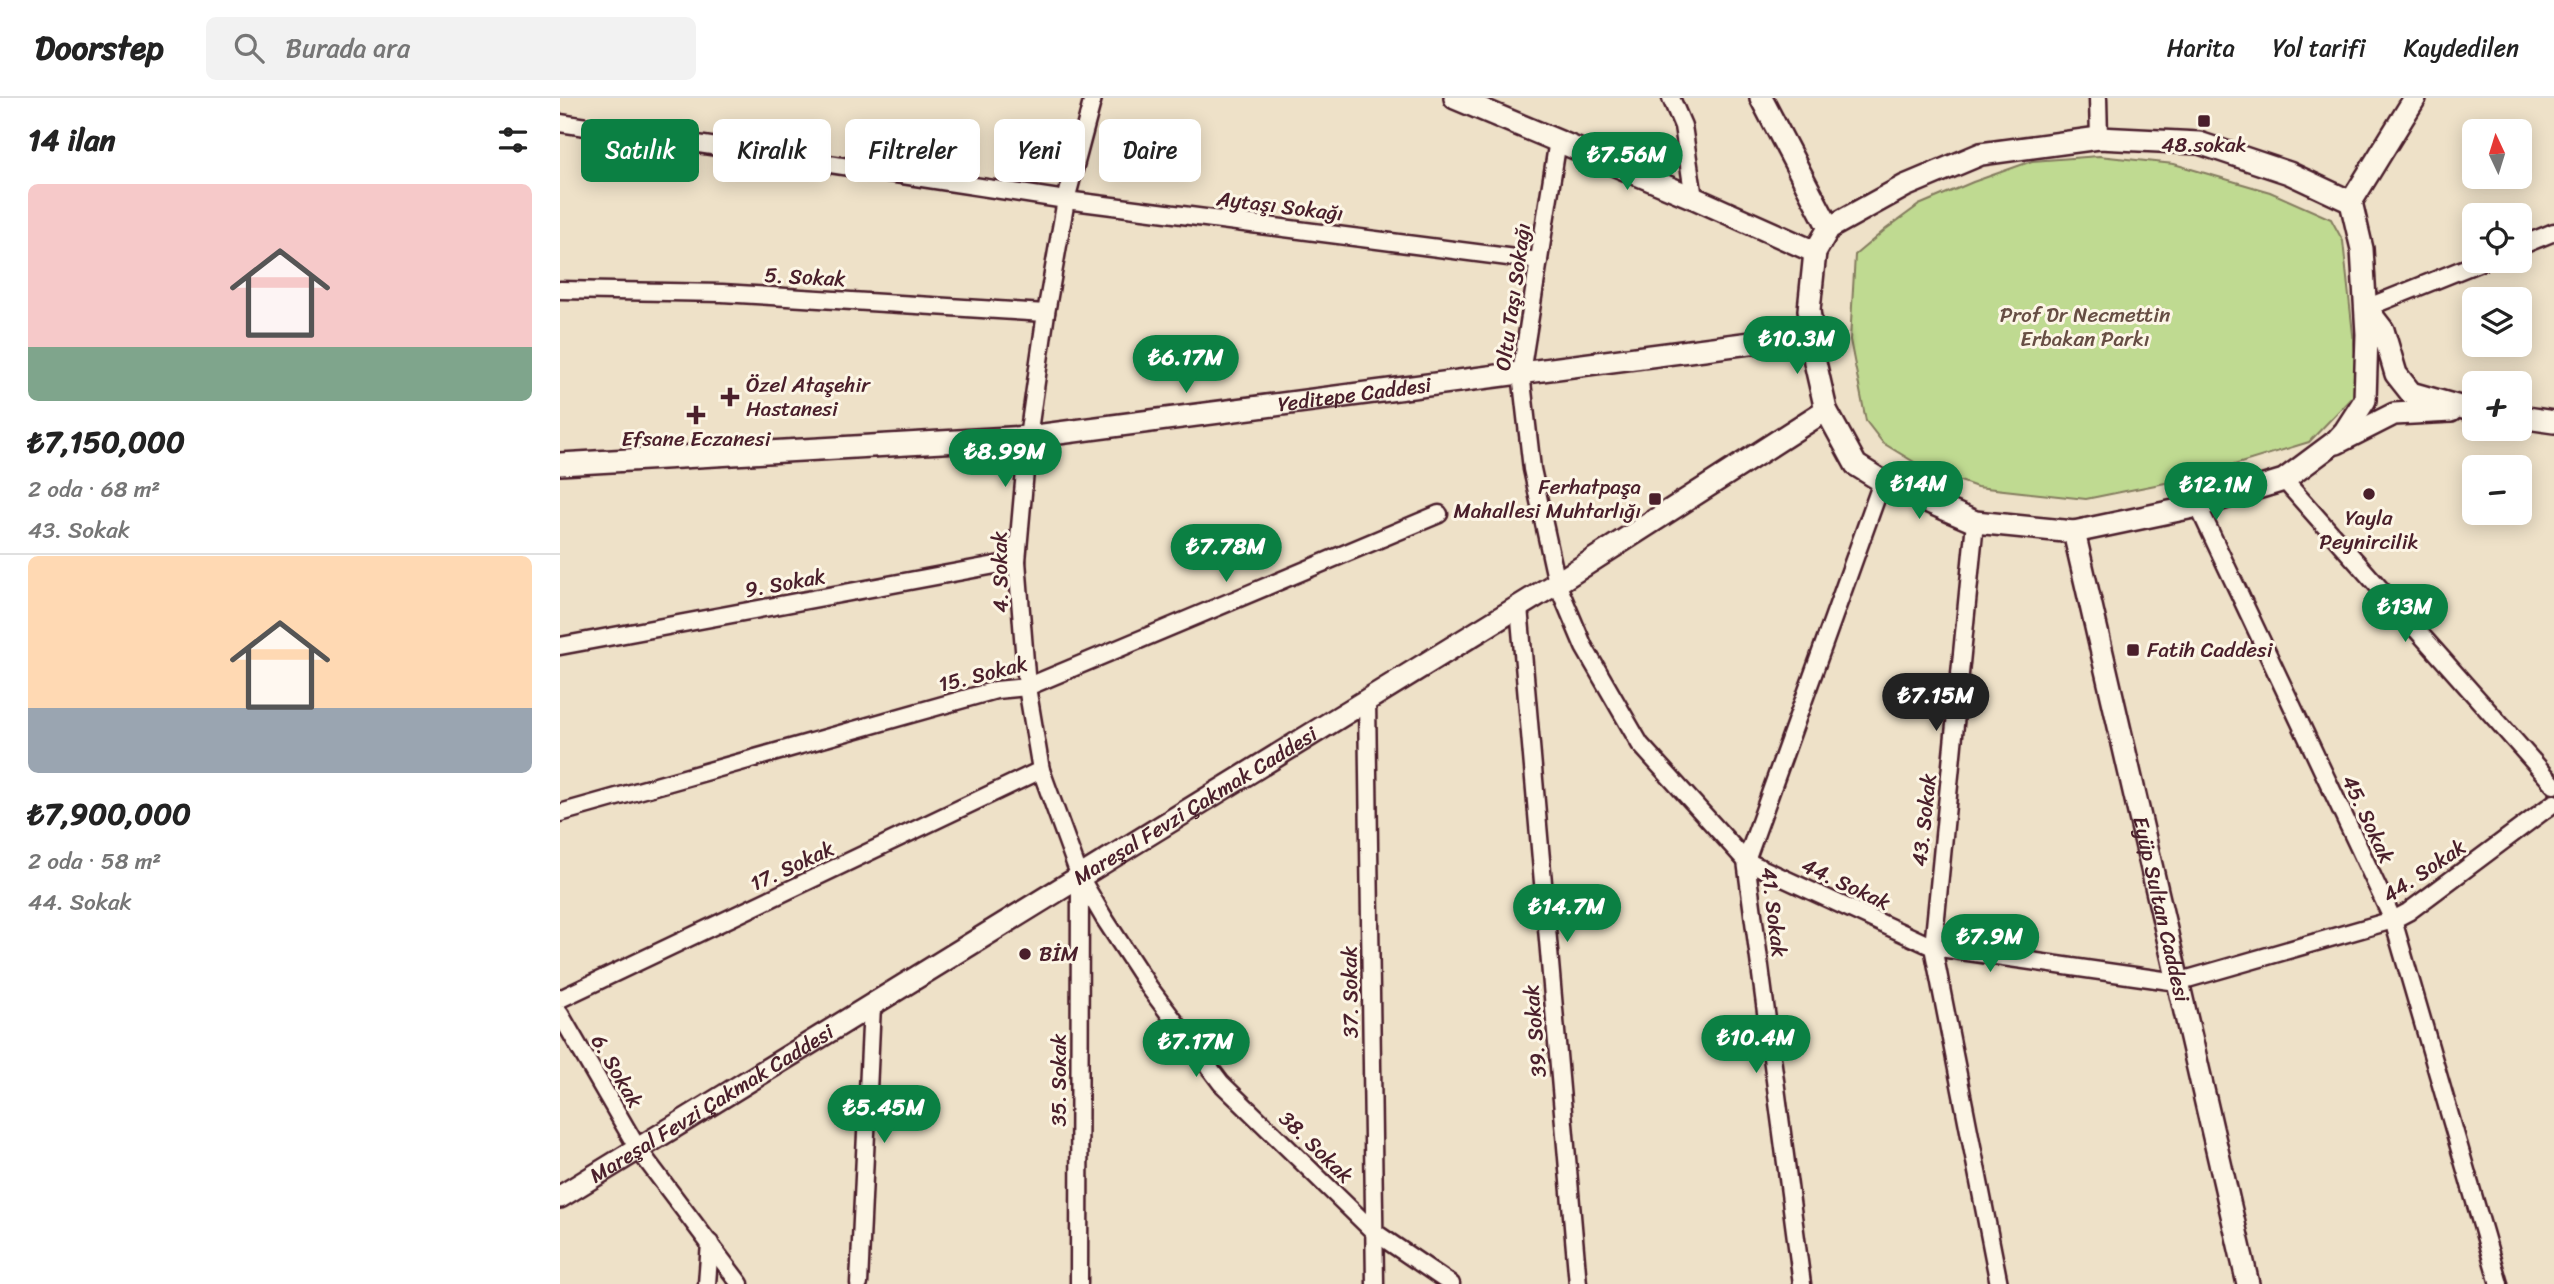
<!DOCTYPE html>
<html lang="tr">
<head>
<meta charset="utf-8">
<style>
	body { margin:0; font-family:Sriracha,sans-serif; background:#f2f2f2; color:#222; height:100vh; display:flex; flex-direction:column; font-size:26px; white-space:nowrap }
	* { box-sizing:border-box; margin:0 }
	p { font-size:23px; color:#767676 }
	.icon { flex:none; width:38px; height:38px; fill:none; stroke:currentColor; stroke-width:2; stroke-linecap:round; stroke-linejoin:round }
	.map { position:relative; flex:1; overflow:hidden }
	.side { display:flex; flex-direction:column; background:#fff; width:560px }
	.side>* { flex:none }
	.banner { position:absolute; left:21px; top:21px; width:665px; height:63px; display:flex; gap:14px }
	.needle { width:46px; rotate:356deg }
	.fabs { position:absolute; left:1902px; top:21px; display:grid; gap:14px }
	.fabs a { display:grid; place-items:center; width:70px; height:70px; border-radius:10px; background:#fff; box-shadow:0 4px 18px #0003; font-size:35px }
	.price { position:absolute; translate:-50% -60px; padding:0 16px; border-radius:24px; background:#0b8043; color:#fff; font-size:23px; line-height:46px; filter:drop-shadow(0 2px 4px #0008) }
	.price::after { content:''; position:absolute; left:50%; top:42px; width:21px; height:16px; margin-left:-10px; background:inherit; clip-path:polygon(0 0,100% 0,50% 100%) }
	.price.on { background:#222; color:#fff }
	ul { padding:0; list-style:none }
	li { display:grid; align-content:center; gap:14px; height:371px; padding:0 28px }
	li+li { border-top:2px solid #e0e0e0 }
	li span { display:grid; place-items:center; height:217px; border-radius:10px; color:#555 }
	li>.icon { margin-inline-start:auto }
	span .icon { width:126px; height:126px; fill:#fffc; stroke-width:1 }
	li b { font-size:30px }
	h2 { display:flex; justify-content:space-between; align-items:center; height:84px; padding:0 28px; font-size:30px }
	.tag { padding:0 24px; border-radius:10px; background:#fff; box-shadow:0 4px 18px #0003; font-size:24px; line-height:63px }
	.tag.on { background:#0b8043; color:#fff }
	header { display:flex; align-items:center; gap:42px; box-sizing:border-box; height:98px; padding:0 35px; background:#fff; border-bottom:2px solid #e0e0e0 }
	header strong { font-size:33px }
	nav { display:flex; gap:38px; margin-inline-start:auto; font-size:24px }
	.search { width:490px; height:63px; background:#f2f2f2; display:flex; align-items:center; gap:18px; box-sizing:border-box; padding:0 24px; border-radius:10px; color:#767676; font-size:26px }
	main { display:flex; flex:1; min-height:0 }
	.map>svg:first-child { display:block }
	.green { fill:#bfda91; stroke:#847c5e; stroke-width:2 }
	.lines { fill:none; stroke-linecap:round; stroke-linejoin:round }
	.street-casing { stroke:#4a1f2b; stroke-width:21 }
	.secondary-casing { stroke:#4a1f2b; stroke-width:26 }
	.street { stroke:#fcf5e5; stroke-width:16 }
	.secondary { stroke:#fcf5e5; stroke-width:21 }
	.poi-dot { fill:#4a1f2b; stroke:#fcf5e5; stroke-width:2.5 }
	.labels { text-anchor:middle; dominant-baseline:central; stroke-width:6; stroke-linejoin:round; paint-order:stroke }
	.poi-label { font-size:21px; fill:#4a1f2b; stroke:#fcf5e5 }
	.street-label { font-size:21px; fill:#4a1f2b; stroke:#fcf5e5 }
	.park-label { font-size:21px; fill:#674e44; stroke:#fcf5e5 }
</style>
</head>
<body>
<header>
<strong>Doorstep</strong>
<div class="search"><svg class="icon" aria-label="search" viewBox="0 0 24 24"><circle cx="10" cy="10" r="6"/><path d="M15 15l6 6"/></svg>Burada ara</div>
<nav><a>Harita</a><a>Yol tarifi</a><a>Kaydedilen</a></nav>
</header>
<main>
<section class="side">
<h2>14 ilan<svg class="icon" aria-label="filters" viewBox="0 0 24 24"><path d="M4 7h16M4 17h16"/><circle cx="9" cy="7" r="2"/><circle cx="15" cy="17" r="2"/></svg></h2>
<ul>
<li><span style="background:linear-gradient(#f6c9c9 75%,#7fa58c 0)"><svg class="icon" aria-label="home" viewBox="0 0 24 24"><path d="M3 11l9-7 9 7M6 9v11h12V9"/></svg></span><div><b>₺7,150,000</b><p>2 oda · 68 m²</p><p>43. Sokak</p></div></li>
<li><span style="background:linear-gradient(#ffd9b3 70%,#9aa5b1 0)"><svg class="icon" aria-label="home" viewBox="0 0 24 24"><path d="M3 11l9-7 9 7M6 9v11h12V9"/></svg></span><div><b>₺7,900,000</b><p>2 oda · 58 m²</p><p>44. Sokak</p></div></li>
</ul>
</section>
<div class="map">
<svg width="1994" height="1186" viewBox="0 0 1994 1186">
	<rect width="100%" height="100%" fill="#eee1c8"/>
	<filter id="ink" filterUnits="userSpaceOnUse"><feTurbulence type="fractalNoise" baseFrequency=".0143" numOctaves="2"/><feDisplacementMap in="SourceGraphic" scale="14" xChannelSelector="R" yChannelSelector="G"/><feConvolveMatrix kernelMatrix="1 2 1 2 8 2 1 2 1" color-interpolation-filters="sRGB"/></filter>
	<g filter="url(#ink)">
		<!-- green -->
		<polygon class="green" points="1539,58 1614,66 1710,94 1771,121 1783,143 1799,292 1749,344 1635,379 1526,401 1417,389 1364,370 1323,345 1306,323 1290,242 1295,157 1326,131 1359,107 1413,84 1472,63"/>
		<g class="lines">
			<defs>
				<g id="street">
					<polyline points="533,0 506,102 486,215 468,339 457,463 467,589 481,672 520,779 544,820 589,889 661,985 813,1133 891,1186"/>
					<polyline points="1111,0 1123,28 1134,100"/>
					<polyline points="1538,0 1539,40"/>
					<polyline points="0,25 506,102 979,163"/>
					<polyline points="998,42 961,275 972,371 997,485 1024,549 1080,646 1186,763 1373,849 1617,884 1833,822 1848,814 1994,705"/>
					<polyline points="1960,148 1994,134"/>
					<polyline points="0,192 162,195 486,215"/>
					<polyline points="1806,210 1923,163"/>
					<polyline points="1724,382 1994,687"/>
					<polyline points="1638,408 1833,822 1939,1186"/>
					<polyline points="1415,424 1373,849 1439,1186"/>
					<polyline points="959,509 1018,1186"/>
					<polyline points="0,548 457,463"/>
					<polyline points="807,602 815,1186"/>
					<polyline points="0,715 436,592 467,589 879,416"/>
					<polyline points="0,901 481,672"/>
					<polyline points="0,916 78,1051 180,1186"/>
					<polyline points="147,1186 150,1145"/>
					<polyline points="299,1186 312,907"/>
					<polyline points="519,1186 520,779"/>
					<polyline points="1242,1186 1186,763 1322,384"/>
				</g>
				<g id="secondary">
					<polyline points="895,0 1134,100 1255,154"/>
					<polyline points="1201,0 1269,130"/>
					<polygon points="1539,40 1639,45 1729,75 1791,104 1802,151 1807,236 1805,302 1785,333 1775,344 1724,382 1638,408 1514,434 1415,424 1325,385 1296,367 1266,312 1255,264 1249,212 1255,154 1269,130 1345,88 1421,56"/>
					<polyline points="1791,104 1855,0"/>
					<polyline points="1806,210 1823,232 1836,276 1851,295 1914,313"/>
					<polyline points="1960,319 1994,324"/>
					<polyline points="1777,345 1834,316 1891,313"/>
					<path id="s1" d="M0,366l468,-27 784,-102"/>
					<path id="s2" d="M1514,434l174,752"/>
					<path id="s3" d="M0,1099l997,-614 269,-173"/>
				</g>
			</defs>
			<!-- street casing -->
			<use href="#street" class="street-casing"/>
			<!-- secondary casing -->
			<use href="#secondary" class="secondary-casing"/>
			<!-- street -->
			<use href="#street" class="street"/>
			<!-- secondary -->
			<use href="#secondary" class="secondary"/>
		</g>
	</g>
	<!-- markers -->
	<g class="poi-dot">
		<rect x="1637" y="16" width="14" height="14" rx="3.5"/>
		<path d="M166.5 288.5h7v7h7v7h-7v7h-7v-7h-7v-7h7z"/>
		<path d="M132.5 306.5h7v7h7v7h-7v7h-7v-7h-7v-7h7z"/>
		<circle cx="1809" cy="396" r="7"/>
		<rect x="1088" y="394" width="14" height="14" rx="3.5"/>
		<rect x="1566" y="545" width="14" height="14" rx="3.5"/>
		<circle cx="465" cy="856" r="7"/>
	</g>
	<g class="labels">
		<!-- poi labels -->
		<g class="poi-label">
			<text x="1644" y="47">48.sokak</text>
			<text x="186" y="287" text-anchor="start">Özel Ataşehir<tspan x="186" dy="24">Hastanesi</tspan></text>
			<text x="136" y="341">Efsane Eczanesi</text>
			<text x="1081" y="389" text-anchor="end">Ferhatpaşa<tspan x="1081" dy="24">Mahallesi Muhtarlığı</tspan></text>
			<text x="1809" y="420">Yayla<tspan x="1809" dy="24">Peynircilik</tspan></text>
			<text x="1587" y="552" text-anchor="start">Fatih Caddesi</text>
			<text x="479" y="856" text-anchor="start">BİM</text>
		</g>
		<!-- street labels -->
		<g class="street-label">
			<text transform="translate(720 108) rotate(7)">Aytaşı Sokağı</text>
			<text transform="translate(245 179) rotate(3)">5. Sokak</text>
			<text transform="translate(953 199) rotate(-82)">Oltu Taşı Sokağı</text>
			<text stroke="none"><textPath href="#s1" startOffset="798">Yeditepe Caddesi</textPath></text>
			<text transform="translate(440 474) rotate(-91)">4. Sokak</text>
			<text transform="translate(225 485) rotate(-10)">9. Sokak</text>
			<text transform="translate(423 576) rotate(-14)">15. Sokak</text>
			<text stroke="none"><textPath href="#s3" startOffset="746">Mareşal Fevzi Çakmak Caddesi</textPath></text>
			<text transform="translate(1808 721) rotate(65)">45. Sokak</text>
			<text transform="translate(1364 722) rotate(-84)">43. Sokak</text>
			<text transform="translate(232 768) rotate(-25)">17. Sokak</text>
			<text transform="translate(1864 773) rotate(-34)">44. Sokak</text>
			<text transform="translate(1286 786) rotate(25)">44. Sokak</text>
			<text stroke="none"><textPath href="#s2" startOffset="387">Eyüp Sultan Caddesi</textPath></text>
			<text transform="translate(1214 814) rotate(83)">41. Sokak</text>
			<text transform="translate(790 894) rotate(-91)">37. Sokak</text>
			<text transform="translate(975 933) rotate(-95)">39. Sokak</text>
			<text transform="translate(57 973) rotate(60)">6. Sokak</text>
			<text transform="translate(499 982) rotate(-90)">35. Sokak</text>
			<text stroke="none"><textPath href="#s3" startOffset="178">Mareşal Fevzi Çakmak Caddesi</textPath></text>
			<text transform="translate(756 1049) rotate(44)">38. Sokak</text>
		</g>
		<!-- park labels -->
		<g class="park-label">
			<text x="1525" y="217">Prof Dr Necmettin<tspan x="1525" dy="24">Erbakan Parkı</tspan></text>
		</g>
	</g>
</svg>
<div class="fabs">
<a><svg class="needle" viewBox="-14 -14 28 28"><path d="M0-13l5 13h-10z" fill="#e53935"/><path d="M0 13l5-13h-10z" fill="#767676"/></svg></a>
<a><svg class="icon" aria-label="locate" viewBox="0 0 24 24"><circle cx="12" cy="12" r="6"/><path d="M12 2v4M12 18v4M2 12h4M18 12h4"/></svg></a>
<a><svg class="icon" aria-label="layers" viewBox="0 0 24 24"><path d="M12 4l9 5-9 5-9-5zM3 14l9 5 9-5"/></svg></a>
<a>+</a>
<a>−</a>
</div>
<b class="price" style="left:1067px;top:94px">₺7.56M</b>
<b class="price" style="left:1237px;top:278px">₺10.3M</b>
<b class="price" style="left:626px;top:297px">₺6.17M</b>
<b class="price" style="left:445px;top:391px">₺8.99M</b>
<b class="price" style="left:1359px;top:423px">₺14M</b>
<b class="price" style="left:1656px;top:424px">₺12.1M</b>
<b class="price" style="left:666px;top:486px">₺7.78M</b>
<b class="price" style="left:1845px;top:546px">₺13M</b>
<b class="price on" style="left:1376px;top:635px">₺7.15M</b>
<b class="price" style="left:1007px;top:846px">₺14.7M</b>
<b class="price" style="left:1430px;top:876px">₺7.9M</b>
<b class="price" style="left:1196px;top:977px">₺10.4M</b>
<b class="price" style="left:636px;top:981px">₺7.17M</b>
<b class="price" style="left:324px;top:1047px">₺5.45M</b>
<div class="banner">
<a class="tag on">Satılık</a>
<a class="tag">Kiralık</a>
<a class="tag">Filtreler</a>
<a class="tag">Yeni</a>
<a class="tag">Daire</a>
</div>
</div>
</main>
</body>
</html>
